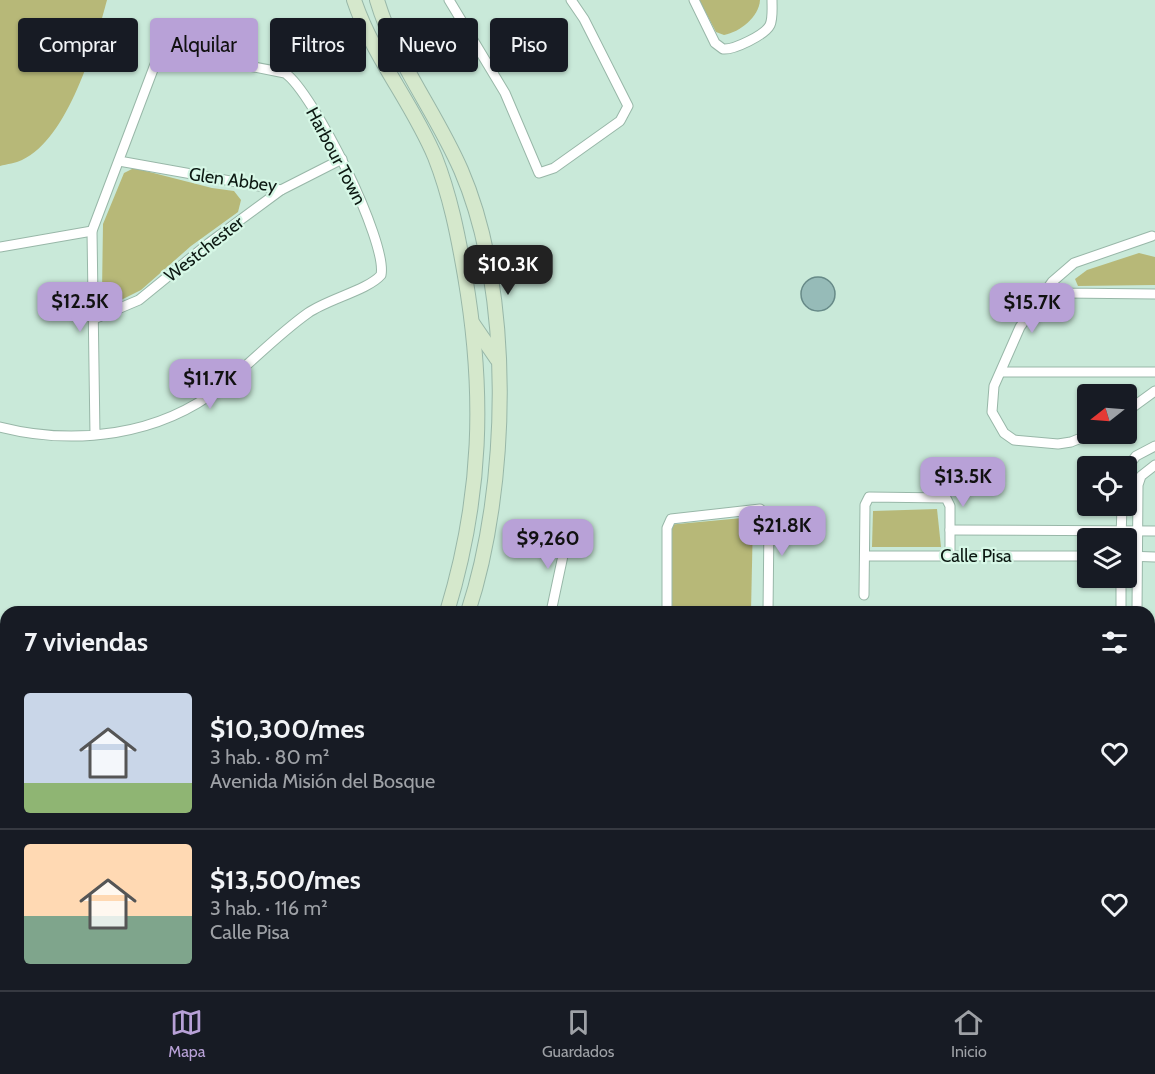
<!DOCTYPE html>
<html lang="es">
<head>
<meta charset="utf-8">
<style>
	body { margin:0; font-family:Cabin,sans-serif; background:#242831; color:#f1f3f6; height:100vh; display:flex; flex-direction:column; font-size:22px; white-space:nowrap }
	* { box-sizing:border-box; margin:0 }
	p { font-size:20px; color:#9ea1a6 }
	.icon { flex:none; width:33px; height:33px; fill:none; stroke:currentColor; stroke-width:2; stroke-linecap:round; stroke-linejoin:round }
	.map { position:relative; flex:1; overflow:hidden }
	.side { position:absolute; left:0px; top:606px; width:1155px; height:384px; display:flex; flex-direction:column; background:#171b24; border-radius:18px 18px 0 0; box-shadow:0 2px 4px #0004 }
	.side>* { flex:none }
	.hud { position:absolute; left:18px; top:18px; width:600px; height:54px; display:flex; gap:12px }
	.needle { width:39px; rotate:253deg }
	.controls { position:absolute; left:1077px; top:384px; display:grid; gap:12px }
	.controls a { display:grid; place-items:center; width:60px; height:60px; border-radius:6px; background:#171b24; box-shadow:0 2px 4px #0004; font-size:30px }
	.price { position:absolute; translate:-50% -51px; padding:0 14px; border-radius:12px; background:#b8a1d7; color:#111; font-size:20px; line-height:39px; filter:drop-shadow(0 2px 3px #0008) }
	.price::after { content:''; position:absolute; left:50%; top:36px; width:18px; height:14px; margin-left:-9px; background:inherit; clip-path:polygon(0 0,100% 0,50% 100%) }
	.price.current { background:#222; color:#fff }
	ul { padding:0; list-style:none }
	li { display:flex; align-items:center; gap:18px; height:150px; padding:0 24px }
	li+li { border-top:2px solid #363941 }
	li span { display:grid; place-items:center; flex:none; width:168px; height:120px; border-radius:6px; color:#555 }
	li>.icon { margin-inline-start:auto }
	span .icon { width:72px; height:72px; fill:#fffc; stroke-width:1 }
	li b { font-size:26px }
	h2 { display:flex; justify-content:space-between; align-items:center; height:72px; padding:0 24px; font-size:26px }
	.pill { padding:0 21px; border-radius:6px; background:#171b24; box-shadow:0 2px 4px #0004; font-size:21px; line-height:54px }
	.pill.current { background:#b8a1d7; color:#111 }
	.menu { display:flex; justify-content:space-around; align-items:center; height:84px; border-top:2px solid #363941; background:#171b24; font-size:16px; color:#9ea1a6 }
	.menu a { display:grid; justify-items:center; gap:3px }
	.menu .current { color:#b8a1d7 }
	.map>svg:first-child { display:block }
	.green { fill:#b7b878 }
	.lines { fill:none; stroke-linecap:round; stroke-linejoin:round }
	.stream { stroke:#4adaff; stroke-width:3 }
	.building { fill:#96bbb8; stroke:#678a88; stroke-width:1.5 }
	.street-casing { stroke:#98b7a8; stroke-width:11 }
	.secondary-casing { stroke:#98b7a8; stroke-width:16 }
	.street { stroke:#fff; stroke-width:9 }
	.secondary { stroke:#d5e8cc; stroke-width:14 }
	.labels { text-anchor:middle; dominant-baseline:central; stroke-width:4.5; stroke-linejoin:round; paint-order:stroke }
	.street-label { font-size:18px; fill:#0c1812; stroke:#d6f7e6 }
</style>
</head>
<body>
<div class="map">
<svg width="1155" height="990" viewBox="0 0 1155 990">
	<rect width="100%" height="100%" fill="#c9e9d9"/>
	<!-- green -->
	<g class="green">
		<path d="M0,0h107c-12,45 -39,139 -85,160 -6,3 -15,4 -22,6z"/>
		<path d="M699,0h61c-1,17 -20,32 -36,35l-8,-3z"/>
		<polygon points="134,168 212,188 234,191 241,200 238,212 191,246 141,290 113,304 106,301 102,292 103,224 124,173"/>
		<polygon points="1139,253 1155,257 1155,285 1078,286 1075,279 1087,270"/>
		<polygon points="937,509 941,547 872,547 873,511"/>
		<polygon points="753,517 751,612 667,612 667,525"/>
		<rect x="1149" y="671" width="6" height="32"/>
		<polygon points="1002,984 1036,984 1036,990 1005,990"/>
	</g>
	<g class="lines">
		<!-- stream -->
		<g class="stream">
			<polyline points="1149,863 1155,862"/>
			<polyline points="842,990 843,984"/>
		</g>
	</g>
	<!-- building -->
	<circle class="building" cx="818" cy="294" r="17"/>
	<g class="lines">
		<defs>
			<g id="street">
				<polyline points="449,0 505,93 539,173 554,168 620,121 628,106 584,19 571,0"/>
				<path d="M694,0l21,43 8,6c11,1 42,-14 47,-24 3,-7 2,-17 2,-25"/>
				<polyline points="119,161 281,190"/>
				<polyline points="0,247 92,231"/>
				<polyline points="1048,288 1064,293 1155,294"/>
				<polyline points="94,319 139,300 209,243 281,190 342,159"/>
				<polyline points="1002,372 1155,372"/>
				<polyline points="1126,412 1155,391"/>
				<path d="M0,427c75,19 159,9 221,-40 30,-24 56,-52 87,-74 20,-14 60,-23 73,-38 7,-33 -68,-183 -96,-202l-113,-22 -9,1 -6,7 -65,172 3,204"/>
				<polyline points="1091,434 1071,442 1058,444 1014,440 1004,433 992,412 994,386 1020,327 1052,282 1074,263 1152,236"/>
				<polyline points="1126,469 1136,456 1155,446"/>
				<polyline points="950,530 1155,531"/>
				<polyline points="1121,538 1122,506"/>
				<polyline points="865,556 1088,556"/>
				<polyline points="1126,556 1155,557"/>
				<polyline points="864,595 865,505 869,497 946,498 950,506 950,556"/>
				<polyline points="551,612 568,532"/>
				<polyline points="667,612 667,528 671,519 760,509 768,516 769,522 768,612"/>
				<polyline points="1121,612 1121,578"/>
				<polyline points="1137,612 1138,485 1141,476 1155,465"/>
				<polyline points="1149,658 1155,658"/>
				<polyline points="1149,711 1155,711"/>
				<polyline points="1149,813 1155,813"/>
				<polyline points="408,984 414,990"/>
				<polyline points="958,984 961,990"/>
				<polyline points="286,990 293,984"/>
				<polyline points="496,990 505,984"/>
				<polyline points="1072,990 1073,984"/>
			</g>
			<g id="secondary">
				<path d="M354,0c19,57 58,102 81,157 15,38 23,78 30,119 20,117 17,221 -18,336"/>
				<path d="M377,0c18,61 59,112 84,170 53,122 48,318 7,442"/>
				<polyline points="473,324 497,359"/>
				<polyline points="1149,936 1155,928"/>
				<polyline points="1149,971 1155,954"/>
				<polyline points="132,990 136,984"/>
				<polyline points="160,990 166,984"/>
				<polyline points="1130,990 1131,984"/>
				<polyline points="1145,990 1146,984"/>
			</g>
		</defs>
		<!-- street casing -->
		<use href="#street" class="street-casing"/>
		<!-- secondary casing -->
		<use href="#secondary" class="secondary-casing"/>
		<!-- street -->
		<use href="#street" class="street"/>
		<!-- secondary -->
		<use href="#secondary" class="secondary"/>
	</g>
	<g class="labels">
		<!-- street labels -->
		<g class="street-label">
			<text transform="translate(336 156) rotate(62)">Harbour Town</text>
			<text transform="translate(233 180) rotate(8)">Glen Abbey</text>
			<text transform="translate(204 249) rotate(-38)">Westchester</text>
			<text x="976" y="556">Calle Pisa</text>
		</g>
	</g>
</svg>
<div class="controls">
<a><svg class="needle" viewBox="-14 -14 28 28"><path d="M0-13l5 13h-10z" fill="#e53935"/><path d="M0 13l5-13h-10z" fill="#9ea1a6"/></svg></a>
<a><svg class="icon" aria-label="locate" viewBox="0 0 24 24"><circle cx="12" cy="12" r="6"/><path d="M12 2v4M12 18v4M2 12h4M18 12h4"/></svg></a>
<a><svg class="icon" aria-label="layers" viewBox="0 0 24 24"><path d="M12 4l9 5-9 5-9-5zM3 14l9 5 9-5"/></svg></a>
</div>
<b class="price current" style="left:508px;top:296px">$10.3K</b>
<b class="price" style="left:80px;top:333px">$12.5K</b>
<b class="price" style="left:1032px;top:334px">$15.7K</b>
<b class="price" style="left:210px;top:410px">$11.7K</b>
<b class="price" style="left:963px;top:508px">$13.5K</b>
<b class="price" style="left:782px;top:557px">$21.8K</b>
<b class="price" style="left:548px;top:570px">$9,260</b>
<div class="hud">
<a class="pill">Comprar</a>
<a class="pill current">Alquilar</a>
<a class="pill">Filtros</a>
<a class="pill">Nuevo</a>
<a class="pill">Piso</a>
</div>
<section class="side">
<h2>7 viviendas<svg class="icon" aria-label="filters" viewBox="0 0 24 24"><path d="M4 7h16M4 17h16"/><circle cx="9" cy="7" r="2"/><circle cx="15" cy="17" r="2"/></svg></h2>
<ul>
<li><span style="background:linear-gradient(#c9d6e8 75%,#8fb573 0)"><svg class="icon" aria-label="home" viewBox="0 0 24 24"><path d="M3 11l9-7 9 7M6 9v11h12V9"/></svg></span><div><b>$10,300/mes</b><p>3 hab. · 80 m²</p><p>Avenida Misión del Bosque</p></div><svg class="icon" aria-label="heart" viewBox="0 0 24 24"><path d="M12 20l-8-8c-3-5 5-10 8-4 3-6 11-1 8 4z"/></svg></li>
<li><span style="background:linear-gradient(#ffd9b3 60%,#7fa58c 0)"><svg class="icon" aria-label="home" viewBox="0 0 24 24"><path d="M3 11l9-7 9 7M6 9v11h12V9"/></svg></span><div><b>$13,500/mes</b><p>3 hab. · 116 m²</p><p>Calle Pisa</p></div><svg class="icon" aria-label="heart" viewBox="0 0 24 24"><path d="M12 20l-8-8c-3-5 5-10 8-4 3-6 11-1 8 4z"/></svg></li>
</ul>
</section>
</div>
<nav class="menu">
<a class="current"><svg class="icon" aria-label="map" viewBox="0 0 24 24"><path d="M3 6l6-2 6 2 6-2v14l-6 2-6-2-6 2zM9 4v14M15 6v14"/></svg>Mapa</a>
<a><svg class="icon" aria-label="saved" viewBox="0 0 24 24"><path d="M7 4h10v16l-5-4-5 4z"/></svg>Guardados</a>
<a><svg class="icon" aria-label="home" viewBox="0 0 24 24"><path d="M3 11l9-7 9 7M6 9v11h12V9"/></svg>Inicio</a>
</nav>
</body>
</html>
